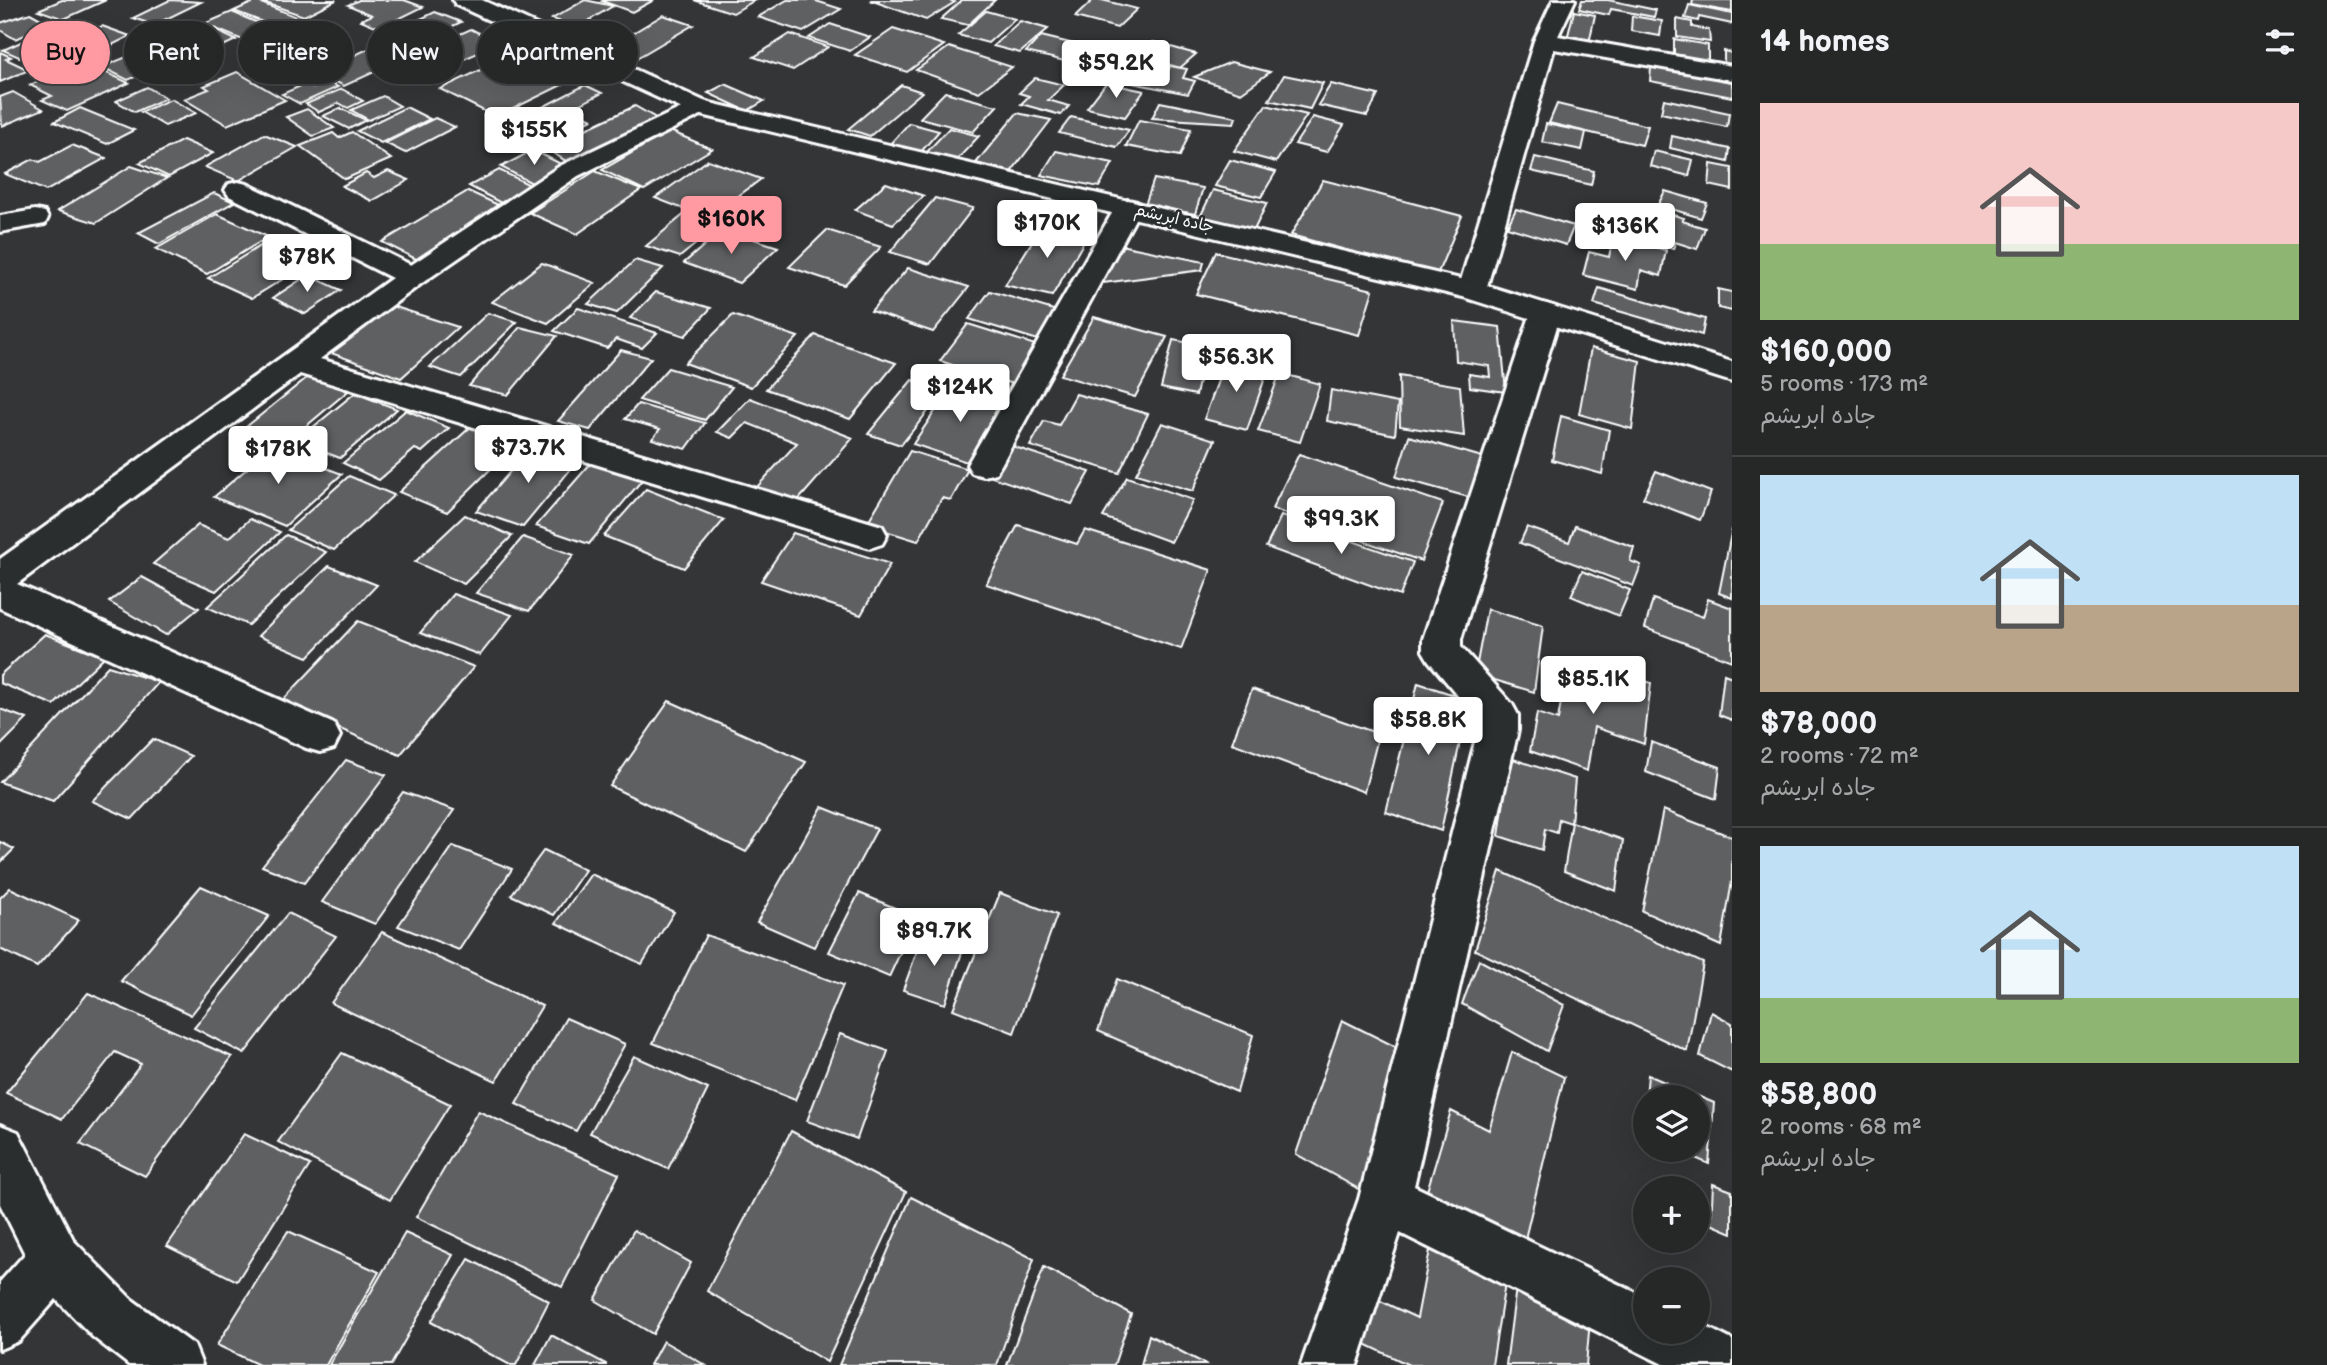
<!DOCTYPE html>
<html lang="en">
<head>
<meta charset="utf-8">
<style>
	body { margin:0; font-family:"Balsamiq Sans","Playpen Sans Arabic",sans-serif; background:#2e3030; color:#f1f3f6; height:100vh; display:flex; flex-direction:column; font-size:26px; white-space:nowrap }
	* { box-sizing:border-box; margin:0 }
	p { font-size:23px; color:#a4a6a8 }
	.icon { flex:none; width:38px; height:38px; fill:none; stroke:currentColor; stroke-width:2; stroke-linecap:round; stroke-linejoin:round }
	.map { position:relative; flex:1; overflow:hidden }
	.drawer { display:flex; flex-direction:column; background:#262828; width:595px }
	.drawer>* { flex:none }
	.banner { position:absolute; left:21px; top:21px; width:665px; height:63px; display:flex; gap:14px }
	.buttons { position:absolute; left:1633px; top:1085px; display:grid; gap:14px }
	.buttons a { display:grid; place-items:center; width:77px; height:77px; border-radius:50%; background:#262828; box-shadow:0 7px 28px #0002,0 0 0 2px #424445; font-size:35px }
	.price { position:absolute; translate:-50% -60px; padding:0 16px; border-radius:7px; background:#fff; color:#222; font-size:23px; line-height:46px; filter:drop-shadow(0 2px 4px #0008) }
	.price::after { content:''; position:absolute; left:50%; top:42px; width:21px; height:16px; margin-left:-10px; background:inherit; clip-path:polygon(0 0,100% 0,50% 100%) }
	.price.active { background:#ff9aa2; color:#111 }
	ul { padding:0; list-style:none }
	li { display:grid; align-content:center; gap:14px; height:371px; padding:0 28px }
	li+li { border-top:2px solid #424445 }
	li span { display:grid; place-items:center; height:217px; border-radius:0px; color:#555 }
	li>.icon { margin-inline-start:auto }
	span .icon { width:126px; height:126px; fill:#fffc; stroke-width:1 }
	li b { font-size:30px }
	h2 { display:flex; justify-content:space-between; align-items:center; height:84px; padding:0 28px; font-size:30px }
	.chip { padding:0 24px; border-radius:32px; background:#262828; box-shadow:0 7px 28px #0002,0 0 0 2px #424445; font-size:24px; line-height:63px }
	.chip.active { background:#ff9aa2; color:#111 }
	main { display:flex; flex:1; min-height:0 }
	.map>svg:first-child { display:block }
	.building { fill:#5f6162; stroke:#fff; stroke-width:2 }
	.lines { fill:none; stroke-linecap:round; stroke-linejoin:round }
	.minor-casing { stroke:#fff; stroke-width:6 }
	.major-casing { stroke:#fff; stroke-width:6 }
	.minor { fill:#2a2d2e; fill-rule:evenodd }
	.major { fill:#2a2d2e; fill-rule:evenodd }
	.labels { text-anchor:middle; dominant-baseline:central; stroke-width:5; stroke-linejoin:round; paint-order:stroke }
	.far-street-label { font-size:16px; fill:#fff; stroke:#2a2d2e }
</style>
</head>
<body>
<main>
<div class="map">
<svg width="1732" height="1365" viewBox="0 0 1732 1365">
	<rect width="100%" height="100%" fill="#333536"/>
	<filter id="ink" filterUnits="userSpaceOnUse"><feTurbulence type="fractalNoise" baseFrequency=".0143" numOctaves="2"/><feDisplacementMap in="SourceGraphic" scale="14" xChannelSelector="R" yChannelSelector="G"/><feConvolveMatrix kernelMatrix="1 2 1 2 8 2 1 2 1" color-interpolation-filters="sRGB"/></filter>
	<g filter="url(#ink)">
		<!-- building -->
		<g class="building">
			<polygon points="62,0 106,0 64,19 38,10"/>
			<polygon points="170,0 201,2 154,25 133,18"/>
			<polygon points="257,0 336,0 304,16"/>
			<polygon points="359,0 404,0 423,7 380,28 361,20 372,15 348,5"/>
			<polygon points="585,0 613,6 578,27 552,19"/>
			<polygon points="604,0 654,0 632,12 602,1"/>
			<polygon points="694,0 755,0 733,13"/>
			<polygon points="787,0 813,0 841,9 803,32 758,17"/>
			<polygon points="870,0 949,0 955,2 926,20"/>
			<polygon points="962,0 995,0 968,25 941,19"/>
			<polygon points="1093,0 1102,0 1137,9 1117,28 1075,17"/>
			<polygon points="1582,0 1608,0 1656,10 1654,17 1611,9 1609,15 1579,9"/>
			<polygon points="1693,0 1732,0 1732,12 1692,5"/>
			<polygon points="256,1 297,17 276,27 234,11"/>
			<polygon points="1689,5 1732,14 1732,24 1699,17 1698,21 1685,18"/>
			<polygon points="986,11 1015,19 988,43 958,35"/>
			<polygon points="1574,11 1595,15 1589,43 1567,39"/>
			<polygon points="232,12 272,29 245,41 204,24"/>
			<polygon points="435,12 461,22 396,54 370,43"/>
			<polygon points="30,13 52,25 15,39 0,30 0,23"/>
			<polygon points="663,15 693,25 637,58 608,48"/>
			<polygon points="1632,16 1662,21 1660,36 1631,31"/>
			<polygon points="1677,19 1692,22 1692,27 1709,30 1710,42 1677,37"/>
			<polygon points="1020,21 1048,29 1020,53 993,46"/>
			<polygon points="830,24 870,37 850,51 809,38"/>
			<polygon points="204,25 236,40 219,48 187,32"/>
			<polygon points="102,26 130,36 108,47 80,37"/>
			<polygon points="50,29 74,38 26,60 3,50"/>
			<polygon points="471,29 513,50 493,59 480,52 464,59 435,45"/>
			<polygon points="893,29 944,45 907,72 855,55"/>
			<polygon points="790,34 828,47 793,70 754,57"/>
			<polygon points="178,36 203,48 128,80 102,67"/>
			<polygon points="1041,36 1087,47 1073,63 1026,52"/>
			<polygon points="1674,39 1708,45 1708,63 1674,57"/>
			<polygon points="1153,42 1196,54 1180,68 1137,55"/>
			<polygon points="325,43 345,53 280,81 270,75 283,70 274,65"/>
			<polygon points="949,47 1012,67 979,92 916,70"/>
			<polygon points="368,49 396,62 344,86 324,76 312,82 303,78"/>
			<polygon points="1724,51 1732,53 1732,68 1724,67"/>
			<polygon points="0,52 11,57 6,59 29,70 0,82"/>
			<polygon points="1116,56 1143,61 1139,67 1167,73 1170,66 1187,69 1183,78 1195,81 1188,94 1086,74 1093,63 1110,66"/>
			<polygon points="83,62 129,83 67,111 42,100 52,96 30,85"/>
			<polygon points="1231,62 1270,72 1241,93 1194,77"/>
			<polygon points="531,63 570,81 496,117 440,89 491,65 509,74"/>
			<polygon points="1651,67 1732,81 1732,97 1650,81"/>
			<polygon points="237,72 285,100 227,125 184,99 209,89 204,86"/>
			<polygon points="1284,75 1323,83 1310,109 1269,100"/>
			<polygon points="1035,78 1064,85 1048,100 1069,106 1061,115 1021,104 1029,96 1019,93"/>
			<polygon points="328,82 338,87 300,104 282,94 305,84 313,88"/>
			<polygon points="1106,83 1144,91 1125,117 1087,108"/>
			<polygon points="725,84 764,101 747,111 708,93"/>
			<polygon points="1331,84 1378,95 1367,116 1318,105"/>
			<polygon points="585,85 602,93 571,109 592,119 542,145 504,127"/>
			<polygon points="901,85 922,92 870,136 848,129"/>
			<polygon points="147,87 166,98 135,112 116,101"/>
			<polygon points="342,89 363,101 348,108 339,103 319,112 306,104"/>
			<polygon points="13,92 43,109 2,126 0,97"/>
			<polygon points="945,92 997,106 973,132 920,118"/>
			<polygon points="383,96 400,106 369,120 351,110"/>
			<polygon points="171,99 196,113 165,126 141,112"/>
			<polygon points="1664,99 1729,113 1727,127 1661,113"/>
			<polygon points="1160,102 1236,117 1234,123 1152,118"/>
			<polygon points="1557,104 1648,126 1642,145 1549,123"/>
			<polygon points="1266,105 1307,115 1276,162 1234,151"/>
			<polygon points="635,106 661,121 571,164 545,148"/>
			<polygon points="406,107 430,119 381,143 357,131"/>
			<polygon points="80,108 134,130 107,144 54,122"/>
			<polygon points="340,108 366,120 349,129 323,116"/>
			<polygon points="307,109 334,128 313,136 286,117"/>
			<polygon points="1017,113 1051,120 1011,172 976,163"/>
			<polygon points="1071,117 1129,130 1117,147 1059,133"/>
			<polygon points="1313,117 1344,125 1327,152 1295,144"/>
			<polygon points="435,118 455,127 405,153 385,143"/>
			<polygon points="1139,120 1191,129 1180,156 1126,146"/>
			<polygon points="909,123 939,131 920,153 889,145"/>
			<polygon points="1546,124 1586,132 1582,150 1542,142"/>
			<polygon points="949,128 979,136 955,162 925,154"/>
			<polygon points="670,131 712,149 644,190 602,170"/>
			<polygon points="352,132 391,159 345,179 300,146 333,133 339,138"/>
			<polygon points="264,134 297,147 238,181 205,167"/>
			<polygon points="1672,136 1730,149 1728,162 1670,148"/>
			<polygon points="183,140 213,153 169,177 139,163"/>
			<polygon points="72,145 106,158 46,191 5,174 33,159 40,162"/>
			<polygon points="533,150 567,167 536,185 501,167"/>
			<polygon points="1056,151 1113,163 1099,187 1041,175"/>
			<polygon points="1654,151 1693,160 1689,176 1650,166"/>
			<polygon points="1535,157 1594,171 1591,185 1531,171"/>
			<polygon points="708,160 761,179 713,215 691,207 686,210 655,198"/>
			<polygon points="1230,160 1276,172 1261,197 1215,186"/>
			<polygon points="1711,164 1732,168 1732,190 1709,185"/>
			<polygon points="131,166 167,178 96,223 58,211"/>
			<polygon points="499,170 534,187 503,204 469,186"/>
			<polygon points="388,171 409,180 372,201 342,186 366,173 374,178"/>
			<polygon points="595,171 641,190 577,234 530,213"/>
			<polygon points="1154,179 1203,188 1195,214 1145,205"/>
			<polygon points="1323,180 1462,216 1437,275 1291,235"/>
			<polygon points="886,183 924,196 893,224 855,210"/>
			<polygon points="1213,190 1267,203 1254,230 1200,217"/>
			<polygon points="468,191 507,209 422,262 382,242"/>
			<polygon points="1665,191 1707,203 1701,218 1658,205"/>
			<polygon points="214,193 234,202 159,244 138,233"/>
			<polygon points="935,198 973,208 930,264 890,252"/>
			<polygon points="1645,207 1684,218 1682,221 1705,228 1697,249 1675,242 1673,249 1632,236"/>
			<polygon points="1516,209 1574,226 1566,245 1507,227"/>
			<polygon points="687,212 720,224 680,257 646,246"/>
			<polygon points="217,214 268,237 207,274 156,249"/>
			<polygon points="1043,224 1088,235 1052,296 1005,285"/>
			<polygon points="723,229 778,247 739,283 684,263"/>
			<polygon points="827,230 881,247 844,285 789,267"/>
			<polygon points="1613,237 1666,250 1661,276 1641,270 1638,289 1583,275 1589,252 1609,257"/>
			<polygon points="265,243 309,263 252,298 208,278"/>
			<polygon points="1120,245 1204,262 1202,270 1103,283"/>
			<polygon points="1216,252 1373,290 1359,335 1196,294"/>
			<polygon points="635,260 663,268 617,313 588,304"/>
			<polygon points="542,263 595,283 548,323 492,302"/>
			<polygon points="908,268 969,287 933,332 871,311"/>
			<polygon points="308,275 341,290 305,314 273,298"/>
			<polygon points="1599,288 1705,319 1702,335 1594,304"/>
			<polygon points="1718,289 1732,292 1732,311 1718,308"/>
			<polygon points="990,291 1057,311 1038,340 969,319"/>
			<polygon points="656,292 711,308 685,336 630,318"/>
			<polygon points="389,305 458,327 401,378 331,353"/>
			<polygon points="578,308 657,333 642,348 616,339 607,348 554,331"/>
			<polygon points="488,313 517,322 461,377 430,367"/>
			<polygon points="733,315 798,337 751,387 685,363"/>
			<polygon points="1094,317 1167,337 1135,397 1060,375"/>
			<polygon points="1454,321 1500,327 1506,392 1470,387 1469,374 1490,377 1489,366 1456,361"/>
			<polygon points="968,324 1045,348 1019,386 940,361"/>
			<polygon points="520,327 557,336 508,395 469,386"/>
			<polygon points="815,335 896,363 850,419 766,389"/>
			<polygon points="1173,340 1207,346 1196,395 1161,388"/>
			<polygon points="1591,348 1640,361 1632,429 1579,414"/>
			<polygon points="621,350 651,358 590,430 558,421"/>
			<polygon points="1226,359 1268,369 1247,430 1204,419"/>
			<polygon points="668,368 732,387 705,420 639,400"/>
			<polygon points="1280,373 1320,384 1300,442 1258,431"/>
			<polygon points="309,376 348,391 286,443 246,427"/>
			<polygon points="1399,376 1460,386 1464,436 1400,426"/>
			<polygon points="912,380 944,391 901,445 868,434"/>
			<polygon points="952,386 1007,402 970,463 913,444"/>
			<polygon points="1331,390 1398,403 1395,435 1327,421"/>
			<polygon points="355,393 397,409 340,458 296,441"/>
			<polygon points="1076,394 1148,414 1119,473 1030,446 1044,421 1059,425"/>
			<polygon points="750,398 853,438 794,505 755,489 797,443 747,423 732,438 717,432"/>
			<polygon points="638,404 705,423 686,449 652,439 660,429 625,419"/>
			<polygon points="406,410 449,428 422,452 415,449 379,480 343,463"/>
			<polygon points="1561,416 1609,430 1602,474 1552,460"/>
			<polygon points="475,423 520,440 447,512 399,492"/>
			<polygon points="1162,423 1215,440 1193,491 1136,474"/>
			<polygon points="1409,436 1489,459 1479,500 1396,477"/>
			<polygon points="534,444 580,458 523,527 476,511"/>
			<polygon points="1009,445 1090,472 1072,504 989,476"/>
			<polygon points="272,447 342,474 285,526 214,497"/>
			<polygon points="910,451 968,469 951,500 942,498 918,541 866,525"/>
			<polygon points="1299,454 1443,503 1421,561 1272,509"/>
			<polygon points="591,463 642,480 589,544 536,526"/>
			<polygon points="1656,471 1711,492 1700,520 1643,498"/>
			<polygon points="349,476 394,495 334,550 288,530"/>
			<polygon points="1127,477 1193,500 1171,542 1103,517"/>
			<polygon points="646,489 724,520 684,568 604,536"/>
			<polygon points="465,515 512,536 464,584 415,562"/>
			<polygon points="1281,516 1413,562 1400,596 1266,547"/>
			<polygon points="250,519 280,532 216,591 153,564 198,525 229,538"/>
			<polygon points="1018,525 1077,544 1085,530 1211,570 1181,649 986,584"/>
			<polygon points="1575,526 1634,547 1630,561 1641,565 1633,586 1520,543 1527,527 1569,542"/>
			<polygon points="1732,529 1732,598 1719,593"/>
			<polygon points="793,533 890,564 861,615 761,581"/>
			<polygon points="286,535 326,552 248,625 207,607"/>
			<polygon points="523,537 574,555 529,611 476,593"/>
			<polygon points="329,566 377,585 308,657 258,636"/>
			<polygon points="1582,571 1630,590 1619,616 1571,596"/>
			<polygon points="142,577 199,608 166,635 109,602"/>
			<polygon points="453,594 512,615 480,655 420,633"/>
			<polygon points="1653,599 1703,617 1708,599 1732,608 1732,661 1645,628"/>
			<polygon points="1487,609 1543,626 1534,692 1475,674"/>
			<polygon points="358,621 474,667 400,755 280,703"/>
			<polygon points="45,634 104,657 54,705 0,683 0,675"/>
			<polygon points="1583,661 1651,683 1644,744 1594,727 1587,771 1530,751 1537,713 1558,720 1563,689 1578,693"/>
			<polygon points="108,666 159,682 53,801 0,782"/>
			<polygon points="1724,674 1732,677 1732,720 1719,715"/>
			<polygon points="1418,683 1469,700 1441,831 1386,812"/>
			<polygon points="1252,689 1379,734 1364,792 1232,743"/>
			<polygon points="669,701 806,762 746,852 610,786"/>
			<polygon points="0,709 27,719 0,746"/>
			<polygon points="153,739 191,756 132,819 92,801"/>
			<polygon points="1651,742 1720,767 1716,799 1646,772"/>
			<polygon points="1510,758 1575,779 1571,823 1559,819 1557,833 1545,829 1542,850 1499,836"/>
			<polygon points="346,760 386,775 304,883 262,866"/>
			<polygon points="403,792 454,810 375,924 322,902"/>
			<polygon points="822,807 877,829 814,947 757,922"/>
			<polygon points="1663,810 1732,837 1732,881 1721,946 1642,911"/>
			<polygon points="1572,822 1623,840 1616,891 1564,871"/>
			<polygon points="0,842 14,849 0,863"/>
			<polygon points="453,846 512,869 459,950 398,926"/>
			<polygon points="544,850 585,870 554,915 511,895"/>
			<polygon points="1500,871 1703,963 1687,1051 1475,950"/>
			<polygon points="591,874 674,912 642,964 556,923"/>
			<polygon points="201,886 269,916 191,1015 121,981"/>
			<polygon points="10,888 79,920 37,967 0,949 0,898"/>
			<polygon points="859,893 917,917 889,977 829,952"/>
			<polygon points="1000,893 1057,915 1014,1033 953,1009"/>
			<polygon points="288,913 336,936 244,1054 194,1028"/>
			<polygon points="382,932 542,1006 496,1081 331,1003"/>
			<polygon points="924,932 964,946 945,1004 903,990"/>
			<polygon points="706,935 843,985 795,1100 653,1043"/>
			<polygon points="1479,960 1564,1005 1547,1051 1462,1004"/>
			<polygon points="1117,979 1253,1035 1237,1092 1098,1031"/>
			<polygon points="88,993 232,1057 145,1176 80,1144 141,1064 115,1052 62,1119 6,1093"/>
			<polygon points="1711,1012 1732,1023 1732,1072 1700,1056"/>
			<polygon points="566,1018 625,1044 576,1131 516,1104"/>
			<polygon points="1342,1020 1408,1053 1366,1193 1296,1154"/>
			<polygon points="840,1034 888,1051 857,1139 807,1121"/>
			<polygon points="1512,1052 1564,1077 1524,1243 1427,1191 1451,1111 1489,1130"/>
			<polygon points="342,1053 450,1104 390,1200 278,1142"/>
			<polygon points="634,1056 708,1089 668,1169 590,1133"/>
			<polygon points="1648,1075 1714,1103 1709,1164 1677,1150 1698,1150 1698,1097 1646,1097"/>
			<polygon points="478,1111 619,1174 562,1287 416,1217"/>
			<polygon points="791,1131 906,1192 827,1362 707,1291"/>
			<polygon points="244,1134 310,1165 237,1281 167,1246"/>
			<polygon points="1713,1184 1732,1191 1732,1233 1711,1224"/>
			<polygon points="911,1197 1034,1259 997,1365 839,1365"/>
			<polygon points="634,1230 691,1263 653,1334 595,1300"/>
			<polygon points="288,1231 379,1272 326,1365 259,1365 217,1345"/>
			<polygon points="405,1233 453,1255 391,1365 329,1365"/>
			<polygon points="1430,1250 1505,1283 1492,1365 1409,1365 1365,1344 1374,1298 1417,1318"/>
			<polygon points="469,1259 549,1301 516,1365 510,1365 431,1322"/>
			<polygon points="1044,1267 1131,1314 1114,1365 1007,1365"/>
			<polygon points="1516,1287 1590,1320 1586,1365 1506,1365"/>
			<polygon points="551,1335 606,1364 606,1365 535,1365"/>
			<polygon points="1149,1335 1207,1365 1141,1365"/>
			<polygon points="663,1341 705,1365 650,1365"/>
		</g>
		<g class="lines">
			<defs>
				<g id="minor">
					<polygon points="1553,0 1575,0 1558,36 1732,66 1732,80 1554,49 1486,290 1482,296 1472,299 1462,296 1458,290 1534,41"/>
					<polygon points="698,100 707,102 710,107 707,112 578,176 422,283 320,359 882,526 887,535 882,544 870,548 300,374 17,584 334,724 340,736 334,748 320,752 306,748 0,608 0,559 392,278 229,196 225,190 229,184 238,182 247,184 411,265 560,166"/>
					<polygon points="1128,200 1137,202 1141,208 1001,465 996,473 984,476 972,473 967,465 1115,208 1119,202"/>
					<polygon points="35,210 45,212 48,218 45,224 0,232 0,216"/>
					<polygon points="1546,304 1556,307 1561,313 1461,639 1461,647 1512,704 1518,715 1518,730 1414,1186 1645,1297 1645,1332 1698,1332 1698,1323 1732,1340 1732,1365 1665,1365 1400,1233 1357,1365 1301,1365 1359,1199 1478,730 1478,720 1429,661 1423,651 1423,639 1531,313 1536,307"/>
					<polygon points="0,1125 18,1132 74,1241 131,1299 194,1345 202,1365 129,1365 93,1337 56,1299 19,1341 0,1349 0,1282 25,1254 0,1204"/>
				</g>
				<polygon id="major" points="453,0 482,0 706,102 1482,284 1732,362 1732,382 1463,297 689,112 456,5"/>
			</defs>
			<!-- minor casing -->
			<use href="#minor" class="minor-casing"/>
			<!-- major casing -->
			<use href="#major" class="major-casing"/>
			<!-- minor -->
			<use href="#minor" class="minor"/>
			<!-- major -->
			<use href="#major" class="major"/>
		</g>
	</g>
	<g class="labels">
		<!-- far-street labels -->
		<g class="far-street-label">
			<text transform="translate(1174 219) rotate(13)">جاده ابریشم</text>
		</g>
	</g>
</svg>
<div class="buttons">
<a><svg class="icon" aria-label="layers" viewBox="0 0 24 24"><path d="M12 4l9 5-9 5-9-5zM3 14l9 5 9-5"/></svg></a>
<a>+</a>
<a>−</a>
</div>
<b class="price" style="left:1116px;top:100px">$59.2K</b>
<b class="price" style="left:534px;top:167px">$155K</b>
<b class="price active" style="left:731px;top:256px">$160K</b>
<b class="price" style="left:1047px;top:260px">$170K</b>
<b class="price" style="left:1625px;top:263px">$136K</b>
<b class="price" style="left:307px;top:294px">$78K</b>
<b class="price" style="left:1236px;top:394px">$56.3K</b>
<b class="price" style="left:960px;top:424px">$124K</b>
<b class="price" style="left:528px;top:485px">$73.7K</b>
<b class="price" style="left:278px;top:486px">$178K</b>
<b class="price" style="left:1341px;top:556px">$99.3K</b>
<b class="price" style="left:1593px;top:716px">$85.1K</b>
<b class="price" style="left:1428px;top:757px">$58.8K</b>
<b class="price" style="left:934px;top:968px">$89.7K</b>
<div class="banner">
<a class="chip active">Buy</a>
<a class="chip">Rent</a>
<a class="chip">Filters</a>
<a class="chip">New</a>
<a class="chip">Apartment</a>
</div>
</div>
<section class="drawer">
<h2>14 homes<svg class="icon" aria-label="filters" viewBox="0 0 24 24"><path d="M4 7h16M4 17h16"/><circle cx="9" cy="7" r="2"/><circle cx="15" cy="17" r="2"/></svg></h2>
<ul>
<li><span style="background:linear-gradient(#f6c9c9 65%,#8fb573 0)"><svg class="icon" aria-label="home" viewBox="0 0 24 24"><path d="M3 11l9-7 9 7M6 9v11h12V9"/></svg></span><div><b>$160,000</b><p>5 rooms · 173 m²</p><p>جاده ابریشم</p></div></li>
<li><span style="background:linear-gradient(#bfe0f5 60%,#b9a48a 0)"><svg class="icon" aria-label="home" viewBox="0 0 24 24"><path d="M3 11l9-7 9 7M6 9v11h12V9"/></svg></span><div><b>$78,000</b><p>2 rooms · 72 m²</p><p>جاده ابریشم</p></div></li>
<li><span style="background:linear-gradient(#bfe0f5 70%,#8fb573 0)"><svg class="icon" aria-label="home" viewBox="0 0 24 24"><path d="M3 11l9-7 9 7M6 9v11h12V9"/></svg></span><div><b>$58,800</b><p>2 rooms · 68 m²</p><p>جاده ابریشم</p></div></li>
</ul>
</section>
</main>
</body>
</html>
